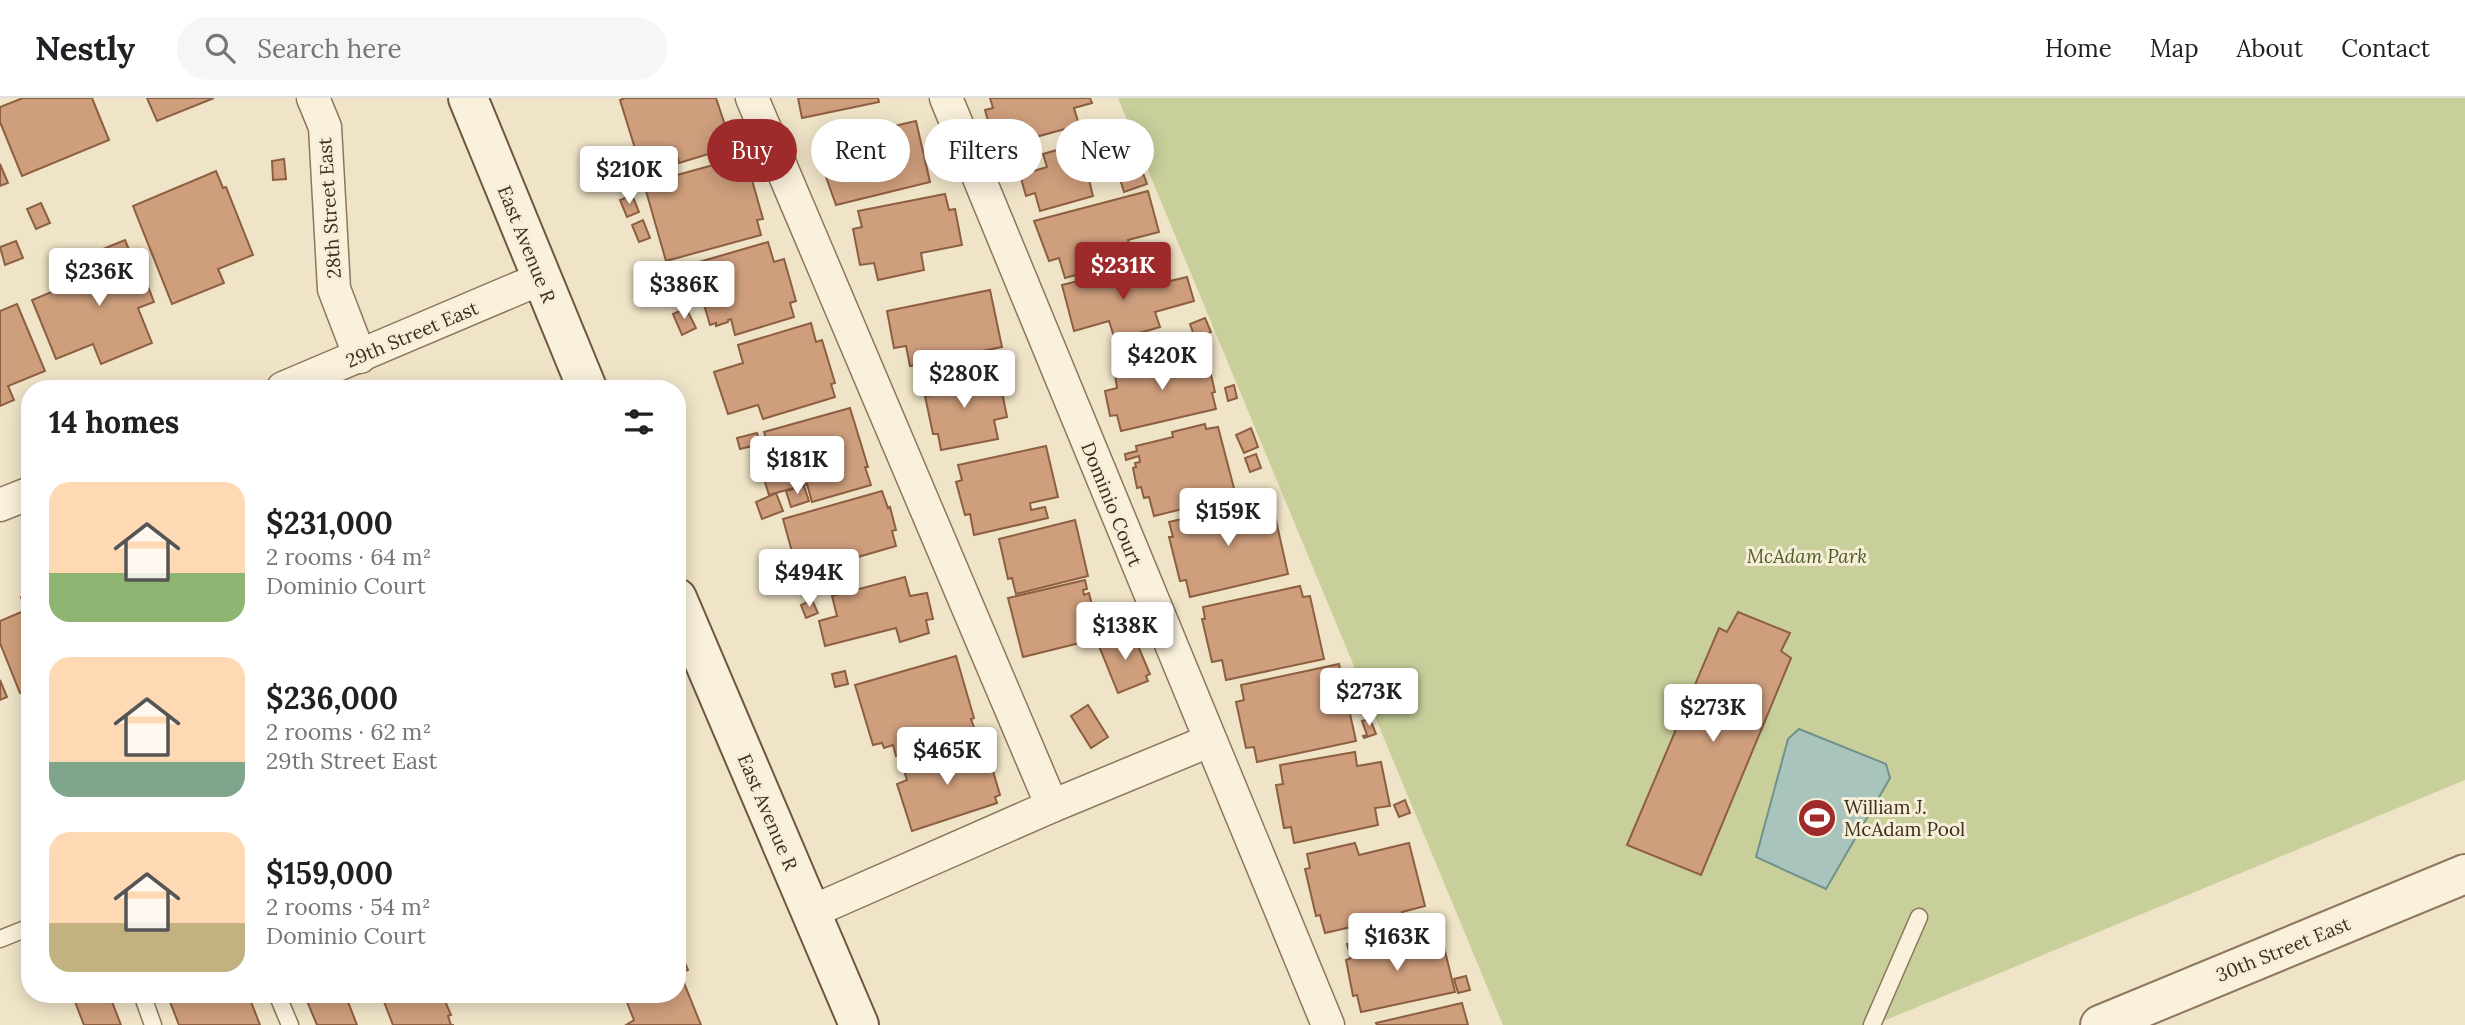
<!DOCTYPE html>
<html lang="en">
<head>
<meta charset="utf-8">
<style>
	body { margin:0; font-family:Lora,serif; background:#f6f6f6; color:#202124; height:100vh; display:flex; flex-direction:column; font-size:26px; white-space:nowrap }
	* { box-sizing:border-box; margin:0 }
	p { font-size:23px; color:#757577 }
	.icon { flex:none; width:38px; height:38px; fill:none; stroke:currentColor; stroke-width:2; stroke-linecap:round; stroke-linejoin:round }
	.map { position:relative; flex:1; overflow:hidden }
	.side { position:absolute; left:21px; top:282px; width:665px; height:623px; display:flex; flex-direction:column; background:#fff; border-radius:28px; box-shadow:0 4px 18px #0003 }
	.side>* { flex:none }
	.top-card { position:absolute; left:707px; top:21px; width:665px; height:63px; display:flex; gap:14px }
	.price { position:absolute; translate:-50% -60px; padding:0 16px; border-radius:7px; background:#fff; color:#222; font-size:23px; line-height:46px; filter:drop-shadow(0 2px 4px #0008) }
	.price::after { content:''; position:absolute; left:50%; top:42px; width:21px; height:16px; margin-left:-10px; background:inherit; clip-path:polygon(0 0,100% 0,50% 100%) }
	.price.on { background:#9e2a2b; color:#fff }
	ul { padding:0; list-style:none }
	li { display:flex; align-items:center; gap:21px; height:175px; padding:0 28px }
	li span { display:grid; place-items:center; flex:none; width:196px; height:140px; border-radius:21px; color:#555 }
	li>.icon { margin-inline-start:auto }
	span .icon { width:84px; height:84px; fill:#fffc; stroke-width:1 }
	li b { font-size:30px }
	h2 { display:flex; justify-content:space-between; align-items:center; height:84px; padding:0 28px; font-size:30px }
	.chip { padding:0 24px; border-radius:32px; background:#fff; box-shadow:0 4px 18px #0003; font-size:24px; line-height:63px }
	.chip.on { background:#9e2a2b; color:#fff }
	header { display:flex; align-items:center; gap:42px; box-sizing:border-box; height:98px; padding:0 35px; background:#fff; border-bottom:2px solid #e0e0e0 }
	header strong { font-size:33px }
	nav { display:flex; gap:38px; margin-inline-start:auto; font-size:24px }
	.search { width:490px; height:63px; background:#f6f6f6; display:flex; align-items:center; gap:18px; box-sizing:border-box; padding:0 24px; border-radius:38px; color:#757577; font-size:26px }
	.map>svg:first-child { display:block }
	.green { fill:#c9cf9b }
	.water { fill:#a9c4bc; stroke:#6f938a; stroke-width:2 }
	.building { fill:#cf9f7d; stroke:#8d5f41; stroke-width:2 }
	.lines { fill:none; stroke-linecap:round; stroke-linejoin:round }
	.service-casing { stroke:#8d765c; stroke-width:19 }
	.minor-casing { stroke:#8d765c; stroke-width:35 }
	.tertiary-casing { stroke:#8d765c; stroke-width:42 }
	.secondary-casing { stroke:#6f573f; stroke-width:42 }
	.service { stroke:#faf1dc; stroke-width:16 }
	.minor { stroke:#faf1dc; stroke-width:32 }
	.tertiary { stroke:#faf1dc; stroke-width:38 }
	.secondary { stroke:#faf1dc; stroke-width:38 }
	.labels { text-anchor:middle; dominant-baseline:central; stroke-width:6; stroke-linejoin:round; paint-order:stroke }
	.street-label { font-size:19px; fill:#3d2e20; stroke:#f7eed8 }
	.park-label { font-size:19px; font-style:italic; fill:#4d5a26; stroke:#f7eed8 }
	.poi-label { font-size:19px; fill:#3d2e20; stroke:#f7eed8; text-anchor:start }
</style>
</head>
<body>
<header>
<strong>Nestly</strong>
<div class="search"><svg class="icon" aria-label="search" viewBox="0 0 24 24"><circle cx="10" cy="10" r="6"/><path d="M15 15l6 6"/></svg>Search here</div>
<nav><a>Home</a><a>Map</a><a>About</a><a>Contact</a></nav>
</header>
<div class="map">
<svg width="2465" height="927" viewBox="0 0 2465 927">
	<rect width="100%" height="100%" fill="#f0e4c8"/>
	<!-- green -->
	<polygon class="green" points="1118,0 2465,0 2465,682 1874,927 1503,927"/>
	<!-- water -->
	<polygon class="water" points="1799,631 1886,666 1890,680 1826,791 1756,759 1788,641"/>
	<!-- building -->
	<g class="building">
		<polygon points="23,0 92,0 109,42 22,78 0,24 0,9"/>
		<polygon points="147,0 214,0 157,23"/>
		<polygon points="625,0 716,0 727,33 723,34 728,50 679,65 674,49 638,60 620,2"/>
		<polygon points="798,0 878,0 879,4 802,20"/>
		<polygon points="990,0 1090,0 1092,5 1074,10 1079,27 1004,48 999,31 991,33 985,12 993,10"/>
		<polygon points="916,23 930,84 836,107 820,62 828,60 825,44"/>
		<polygon points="1095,41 1099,55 1120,49 1126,71 1089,82 1093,98 1040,113 1035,95 1026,98 1020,77 1047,69 1043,56"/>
		<polygon points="739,60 744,77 750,75 763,121 757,122 761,137 666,163 644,86"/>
		<polygon points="284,61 286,81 273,82 272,63"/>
		<polygon points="0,66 8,85 0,88"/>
		<polygon points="1140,67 1147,86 1124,94 1120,81 1129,78 1126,71"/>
		<polygon points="216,73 223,90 226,89 253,157 218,171 224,185 172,206 133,108"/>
		<polygon points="1148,93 1159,134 1128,142 1133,161 1065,180 1059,160 1049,163 1034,123"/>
		<polygon points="945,96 949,112 955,111 962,147 921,155 924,172 878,182 874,165 860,167 853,131 862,129 858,113"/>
		<polygon points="632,97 639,114 627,119 620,102"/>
		<polygon points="41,105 50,125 36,131 27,111"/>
		<polygon points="643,122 650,140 639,144 632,127"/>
		<polygon points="125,142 132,159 136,158 154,204 138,210 152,245 101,266 93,246 56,261 32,202 96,176 88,157"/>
		<polygon points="16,143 23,160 5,167 0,149"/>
		<polygon points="768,144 774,164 784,161 796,203 790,205 794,219 735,237 731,221 728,222 728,224 716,228 716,225 710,227 692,166"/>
		<polygon points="1135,169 1138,182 1151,179 1153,187 1187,179 1194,203 1155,214 1160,229 1115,242 1109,223 1074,233 1062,187"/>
		<polygon points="990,192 1002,249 910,268 906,248 894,250 887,213"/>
		<polygon points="17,206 45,273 8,288 14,302 0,308 0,213"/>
		<polygon points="686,210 696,230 682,237 673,216"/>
		<polygon points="1205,220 1211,234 1195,240 1190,226"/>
		<polygon points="811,225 816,244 822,242 835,285 831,286 835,299 763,321 758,307 728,316 714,274 743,265 738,247"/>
		<polygon points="1206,255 1215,294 1212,295 1216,311 1121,333 1117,317 1110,318 1105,293 1117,290 1115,276"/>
		<polygon points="965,272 969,291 1000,284 1007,319 994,322 998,341 941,352 938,336 933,336 925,298 933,297 929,279"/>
		<polygon points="1234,287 1237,300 1228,303 1225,290"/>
		<polygon points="850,310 868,369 865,369 871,387 812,404 807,386 769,397 756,355 769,351 764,334"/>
		<polygon points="1205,326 1206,331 1218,329 1236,398 1154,418 1149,399 1144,400 1141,389 1137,390 1133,370 1136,369 1135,365 1140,364 1139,358 1126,362 1125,356 1137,353 1136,348 1173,339 1172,334"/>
		<polygon points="1251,330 1258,349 1244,355 1236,337"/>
		<polygon points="757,335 760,346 740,351 737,340"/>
		<polygon points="1046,348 1058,399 1030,405 1031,412 1045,409 1048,420 974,437 970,416 965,417 956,384 962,382 958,367"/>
		<polygon points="1256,356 1261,370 1250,374 1245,360"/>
		<polygon points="804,388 809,403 791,409 786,393"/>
		<polygon points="882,393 888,410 890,409 896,432 892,433 896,448 851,461 852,465 829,472 828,466 814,470 810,457 794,461 783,421"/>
		<polygon points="776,395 783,413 762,421 756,404"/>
		<polygon points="1271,400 1288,476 1190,499 1186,482 1180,483 1169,439 1173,439 1169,424"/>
		<polygon points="1075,422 1088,478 1016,496 1012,480 1008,481 999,441"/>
		<polygon points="905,479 910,498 927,495 933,521 926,522 929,535 900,544 896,530 825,548 819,523 837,518 832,498"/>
		<polygon points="1085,482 1087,491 1083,492 1084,497 1089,495 1100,540 1023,559 1008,500"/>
		<polygon points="1300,488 1303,499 1310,498 1324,561 1226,582 1222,562 1212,564 1202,521 1205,521 1203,509"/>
		<polygon points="30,495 30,591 20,595 0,545 0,523 26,512 21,499"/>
		<polygon points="812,502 818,515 806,520 801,507"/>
		<polygon points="1738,514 1790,535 1781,553 1791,560 1701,777 1627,747 1719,530 1727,534"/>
		<polygon points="1132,534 1150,576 1146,578 1148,583 1118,595 1099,548"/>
		<polygon points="956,558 974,620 971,621 976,635 896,658 893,647 884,650 882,645 873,647 855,587"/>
		<polygon points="1339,566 1356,643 1257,664 1254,649 1246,650 1236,604 1244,602 1241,587"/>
		<polygon points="845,573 848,586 835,589 832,576"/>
		<polygon points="0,582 7,599 0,602"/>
		<polygon points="1088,607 1108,639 1091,650 1071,618"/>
		<polygon points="1370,621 1376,636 1364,640 1363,638 1367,637 1362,623"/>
		<polygon points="978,647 983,665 990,663 1000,697 995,699 997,705 912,733 897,686 907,682 902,666"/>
		<polygon points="1355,654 1357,668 1381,664 1390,708 1375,710 1378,727 1294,745 1291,729 1284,730 1276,687 1283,686 1280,667"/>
		<polygon points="1405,702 1410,715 1399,719 1394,707"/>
		<polygon points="1355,745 1359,757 1409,745 1425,808 1402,814 1403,817 1325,835 1320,817 1316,818 1305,771 1310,770 1307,756"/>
		<polygon points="1387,837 1391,852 1442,841 1455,894 1361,914 1357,897 1353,898 1346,862 1351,860 1347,846"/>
		<polygon points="677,846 688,872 680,875 701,927 626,927 634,922 624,897 677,896"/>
		<polygon points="1466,878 1470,892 1458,895 1454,881"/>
		<polygon points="72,896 109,896 121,927 84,927"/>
		<polygon points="167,896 248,896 260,927 179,927"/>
		<polygon points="304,896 345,896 357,927 317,927"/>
		<polygon points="381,896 442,896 451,917 448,918 451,927 454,927 393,927"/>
		<polygon points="1462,905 1468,927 1377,927 1376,925"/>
	</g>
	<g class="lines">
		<defs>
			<g id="service">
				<polyline points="0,841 30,829"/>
				<polyline points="142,896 153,927"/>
				<polyline points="277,896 290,927"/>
				<polyline points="1872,927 1919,819"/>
			</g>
			<g id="minor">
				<polyline points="313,0 325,29 334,191 360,259"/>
				<polyline points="752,0 1052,708 1209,643"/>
				<polyline points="946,0 1328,927"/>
				<polyline points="283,290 540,181"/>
				<polyline points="0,407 30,395"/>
				<polyline points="811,814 1052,708"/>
			</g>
			<polyline id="tertiary" points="2100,927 2465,776"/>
			<g id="secondary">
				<polyline points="468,0 587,290"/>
				<polyline points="677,500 859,927"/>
			</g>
		</defs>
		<!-- service casing -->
		<use href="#service" class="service-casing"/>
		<!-- minor casing -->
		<use href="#minor" class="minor-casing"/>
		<!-- tertiary casing -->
		<use href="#tertiary" class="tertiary-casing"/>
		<!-- secondary casing -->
		<use href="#secondary" class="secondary-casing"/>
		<!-- service -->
		<use href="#service" class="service"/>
		<!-- minor -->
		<use href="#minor" class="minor"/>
		<!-- tertiary -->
		<use href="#tertiary" class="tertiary"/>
		<!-- secondary -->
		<use href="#secondary" class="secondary"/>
	</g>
	<!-- icons -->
	<defs>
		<symbol id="stadium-disc" viewBox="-11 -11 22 22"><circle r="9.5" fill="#9e2a2b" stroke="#f7eed8"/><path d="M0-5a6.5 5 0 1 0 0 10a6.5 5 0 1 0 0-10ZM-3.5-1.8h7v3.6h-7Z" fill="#fff"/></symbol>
	</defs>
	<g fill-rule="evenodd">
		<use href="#stadium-disc" x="1795" y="698" width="44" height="44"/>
	</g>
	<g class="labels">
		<!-- street labels -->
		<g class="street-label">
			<text transform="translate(329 110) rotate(-94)">28th Street East</text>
			<text transform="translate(527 146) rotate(68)">East Avenue R</text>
			<text transform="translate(412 236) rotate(-23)">29th Street East</text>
			<text transform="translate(1112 406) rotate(68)">Dominio Court</text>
			<text transform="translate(768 714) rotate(67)">East Avenue R</text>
			<text transform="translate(2283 851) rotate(-22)">30th Street East</text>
		</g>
		<!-- park labels -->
		<g class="park-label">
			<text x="1807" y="458">McAdam Park</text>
		</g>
		<!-- poi labels -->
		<g class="poi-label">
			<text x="1844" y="709">William J.<tspan x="1844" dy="22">McAdam Pool</tspan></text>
		</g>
	</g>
</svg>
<b class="price" style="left:629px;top:108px">$210K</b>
<b class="price on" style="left:1123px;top:204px">$231K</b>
<b class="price" style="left:99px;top:210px">$236K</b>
<b class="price" style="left:684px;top:223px">$386K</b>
<b class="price" style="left:1162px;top:294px">$420K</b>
<b class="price" style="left:964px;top:312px">$280K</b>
<b class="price" style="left:797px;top:398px">$181K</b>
<b class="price" style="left:1228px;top:450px">$159K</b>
<b class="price" style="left:809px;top:511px">$494K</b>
<b class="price" style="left:1125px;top:564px">$138K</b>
<b class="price" style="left:1369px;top:630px">$273K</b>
<b class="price" style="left:1713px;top:646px">$273K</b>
<b class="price" style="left:947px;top:689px">$465K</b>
<b class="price" style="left:1397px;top:875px">$163K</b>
<div class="top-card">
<a class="chip on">Buy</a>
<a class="chip">Rent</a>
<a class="chip">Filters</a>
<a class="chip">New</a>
</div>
<section class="side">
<h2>14 homes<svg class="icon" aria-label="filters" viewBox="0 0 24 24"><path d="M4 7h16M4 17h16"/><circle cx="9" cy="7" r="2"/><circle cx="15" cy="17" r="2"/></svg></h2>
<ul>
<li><span style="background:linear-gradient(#ffd9b3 65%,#8fb573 0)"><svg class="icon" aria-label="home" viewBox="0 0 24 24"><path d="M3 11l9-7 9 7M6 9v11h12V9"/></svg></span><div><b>$231,000</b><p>2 rooms · 64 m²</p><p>Dominio Court</p></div></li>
<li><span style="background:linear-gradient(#ffd9b3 75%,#7fa58c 0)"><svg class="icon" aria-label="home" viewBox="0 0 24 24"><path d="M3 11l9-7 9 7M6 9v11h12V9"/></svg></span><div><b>$236,000</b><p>2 rooms · 62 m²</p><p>29th Street East</p></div></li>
<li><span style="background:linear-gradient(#ffd9b3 65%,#c2b280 0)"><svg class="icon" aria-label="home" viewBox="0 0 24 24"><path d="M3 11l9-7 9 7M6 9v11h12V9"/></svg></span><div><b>$159,000</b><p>2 rooms · 54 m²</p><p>Dominio Court</p></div></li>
</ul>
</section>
</div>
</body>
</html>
